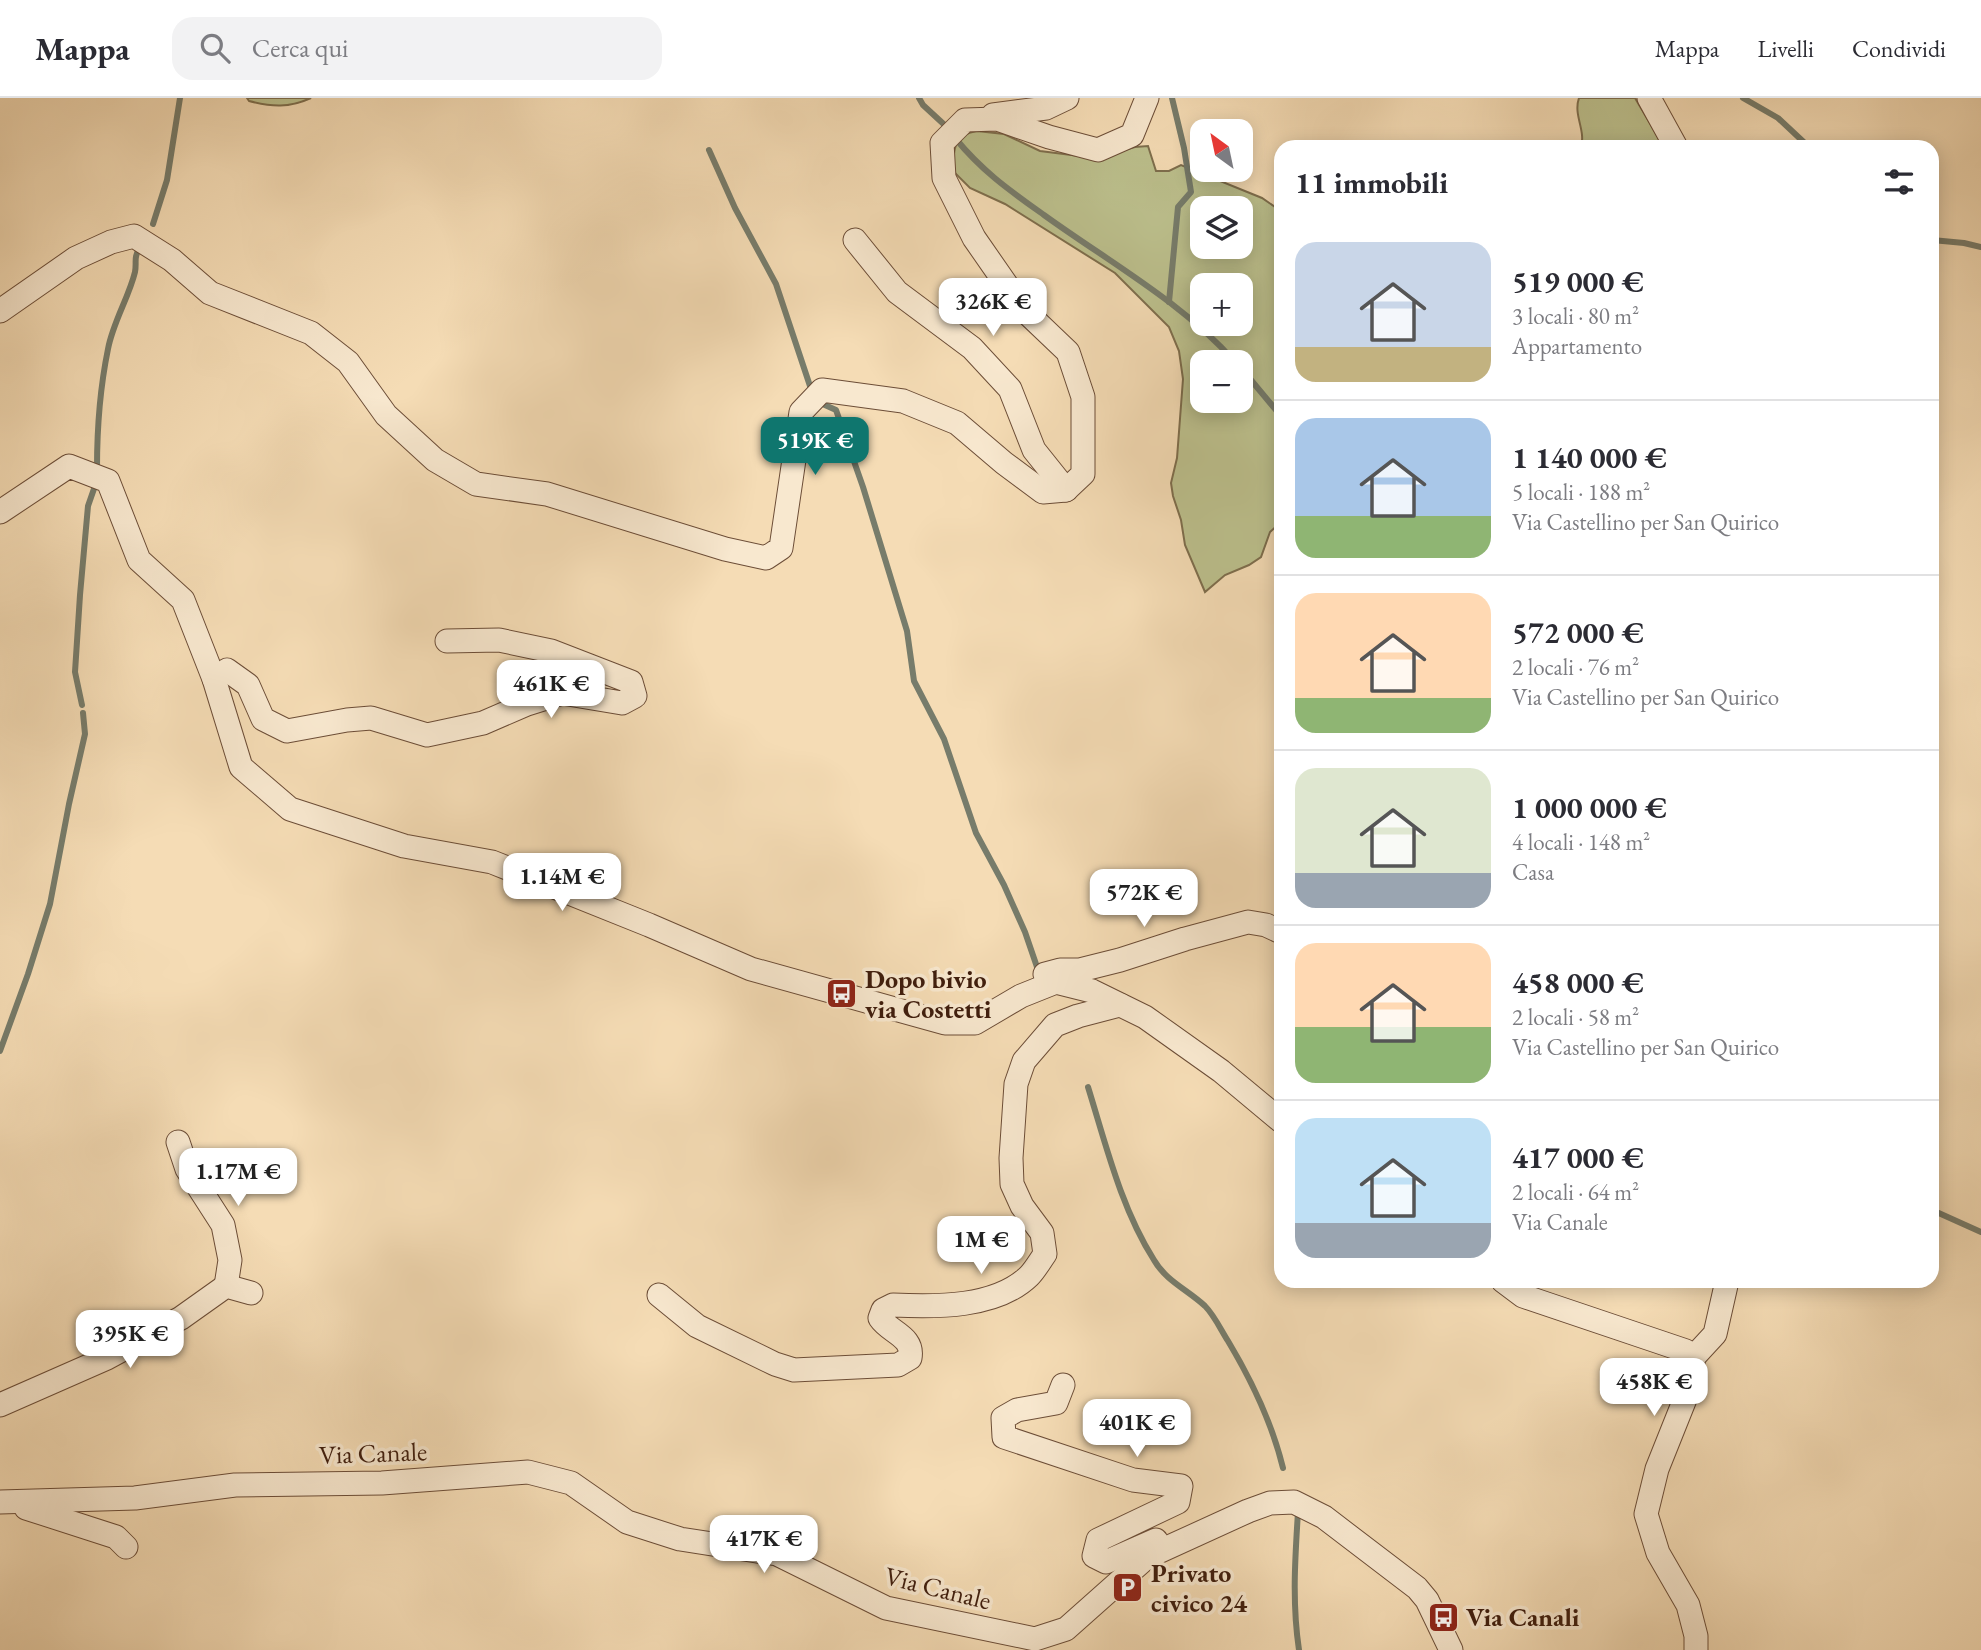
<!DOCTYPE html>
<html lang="it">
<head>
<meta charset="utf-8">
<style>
	body { margin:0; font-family:"EB Garamond",serif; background:#f2f2f3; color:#2b2b33; height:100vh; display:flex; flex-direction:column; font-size:26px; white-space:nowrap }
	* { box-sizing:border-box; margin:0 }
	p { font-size:23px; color:#7c7c81 }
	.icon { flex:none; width:38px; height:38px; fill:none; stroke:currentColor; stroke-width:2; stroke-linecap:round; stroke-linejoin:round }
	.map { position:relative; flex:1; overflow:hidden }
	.panel { position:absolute; left:1274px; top:42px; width:665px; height:1148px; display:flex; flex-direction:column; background:#fff; border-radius:21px; box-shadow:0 4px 18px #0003 }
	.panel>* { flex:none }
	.needle { width:46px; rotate:327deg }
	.tools { position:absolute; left:1190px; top:21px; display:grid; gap:14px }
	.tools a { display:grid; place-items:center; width:63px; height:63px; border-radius:14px; background:#fff; box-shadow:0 4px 18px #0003; font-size:35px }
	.price { position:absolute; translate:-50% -60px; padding:0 16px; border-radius:14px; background:#fff; color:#222; font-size:23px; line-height:46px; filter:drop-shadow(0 2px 4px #0008) }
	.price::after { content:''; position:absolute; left:50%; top:42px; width:21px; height:16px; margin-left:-10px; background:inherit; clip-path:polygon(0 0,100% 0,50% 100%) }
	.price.on { background:#0f766e; color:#fff }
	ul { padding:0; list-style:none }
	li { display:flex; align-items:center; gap:21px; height:175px; padding:0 21px }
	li+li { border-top:2px solid #e1e1e2 }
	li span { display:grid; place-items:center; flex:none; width:196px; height:140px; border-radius:21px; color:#555 }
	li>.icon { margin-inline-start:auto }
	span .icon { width:84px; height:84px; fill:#fffc; stroke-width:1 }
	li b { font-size:30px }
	h2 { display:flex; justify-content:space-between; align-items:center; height:84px; padding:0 21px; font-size:30px }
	header { display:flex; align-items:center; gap:42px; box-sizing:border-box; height:98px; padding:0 35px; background:#fff; border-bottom:2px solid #e1e1e2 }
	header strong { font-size:33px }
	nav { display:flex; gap:38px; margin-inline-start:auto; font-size:24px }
	.search { width:490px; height:63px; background:#f2f2f3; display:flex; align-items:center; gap:18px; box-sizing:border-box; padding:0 24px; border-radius:21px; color:#7c7c81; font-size:26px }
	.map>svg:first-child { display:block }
	.green { fill:#bcc08d; stroke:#7e6e4d; stroke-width:2; fill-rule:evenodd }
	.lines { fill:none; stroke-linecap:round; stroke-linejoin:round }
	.stream { stroke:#777c6b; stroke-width:6 }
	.minor-casing { stroke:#6c4d37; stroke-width:25 }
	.minor { stroke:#f8e8cf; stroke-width:23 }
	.labels { text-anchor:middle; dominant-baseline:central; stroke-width:7; stroke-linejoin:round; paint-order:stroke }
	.poi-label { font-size:26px; font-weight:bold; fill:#3f1d0d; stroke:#f8e8cf; text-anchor:start }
	.street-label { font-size:26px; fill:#3f1d0d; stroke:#f8e8cf }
</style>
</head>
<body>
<header>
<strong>Mappa</strong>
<div class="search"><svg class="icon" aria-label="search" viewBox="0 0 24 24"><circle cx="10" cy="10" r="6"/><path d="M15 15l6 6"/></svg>Cerca qui</div>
<nav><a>Mappa</a><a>Livelli</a><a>Condividi</a></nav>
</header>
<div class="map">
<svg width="1981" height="1552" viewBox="0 0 1981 1552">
	<rect width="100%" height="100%" fill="#f5dcb5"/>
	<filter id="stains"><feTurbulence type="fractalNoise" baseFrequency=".00286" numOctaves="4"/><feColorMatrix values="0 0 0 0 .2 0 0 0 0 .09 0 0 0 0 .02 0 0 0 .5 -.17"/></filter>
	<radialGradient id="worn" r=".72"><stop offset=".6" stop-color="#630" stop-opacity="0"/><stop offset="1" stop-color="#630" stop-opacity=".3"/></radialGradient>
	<!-- green -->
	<g class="green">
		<path d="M247,0h64c-22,10 -39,9 -62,3z"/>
		<path d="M1579,0h56l29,49h-83c5,-17 -8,-32 -2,-49z"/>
		<path d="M977,33l27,3 36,17 55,7 40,-11 13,-1 8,25h13l12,-6 81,33 19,13v311l-11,10 -9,25 -12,8 -24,10 -20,17 -20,-47 -4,-25 -8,-24 -2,-13 6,-25 6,-79 -4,-28 -10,-24 -54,-54 -110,-69 -35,-16 -18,-18c3,-22 0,-35 25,-39zM1202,110h39v39h-39zM1202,187h39v39h-39zM1202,264h39v39h-39z"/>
	</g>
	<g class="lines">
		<!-- stream -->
		<g class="stream">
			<polyline points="919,0 923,7 949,31"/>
			<polyline points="1743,0 1778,20 1809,49"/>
			<path d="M955,40c28,34 54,52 89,77 65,47 138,87 191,147"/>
			<polyline points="709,52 735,110 776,186 812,294"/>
			<polyline points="153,126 167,82 180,0"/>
			<polyline points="1932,142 1964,145 1981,149"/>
			<polyline points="1169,204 1178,109 1191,94 1184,50 1172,0"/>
			<polyline points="1241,270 1281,318"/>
			<polyline points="816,303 836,312 863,389 907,533 914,583 944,641 976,735 1004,787 1025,834 1037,869"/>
			<path d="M97,370c0,-39 3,-80 11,-119 5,-27 21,-52 27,-77 2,-11 -2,-13 5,-25"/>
			<polyline points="82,607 75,574 80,497 88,408 96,385"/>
			<polyline points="0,953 28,876 50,806 69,706 85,636 83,615"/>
			<path d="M1088,989c18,58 33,121 66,173 12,21 34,30 51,46 9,9 16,24 23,35 24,40 44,82 55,127"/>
			<polyline points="1932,1112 1981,1134"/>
			<path d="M1298,1414c-3,47 -6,91 1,138"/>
		</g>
		<defs>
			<g id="minor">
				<polyline points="1649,0 1676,49"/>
				<polyline points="993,17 1046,10 1067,0"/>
				<polyline points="855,142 897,194 972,250 1010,291 1034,352 1066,392"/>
				<polyline points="0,213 76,160 111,144 134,138 172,162 210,195 311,235 348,264 386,317 435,362 476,386 547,396 725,451 766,460 781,450 801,314 822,292 903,303 957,325 1004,365 1043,394 1066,392 1083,376 1083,299 1068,254 1024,212 974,140 944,80 942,45 965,22 997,21 1049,39 1098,52 1132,37 1147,0"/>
				<polyline points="0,414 69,368 108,383 139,462 183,502 214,581 241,669 290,711 404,748 492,764 649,827 751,871 945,925 975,925 1021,898 1056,884 1092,893 1145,919 1221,973 1281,1023"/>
				<polyline points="214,581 227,572 248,587 263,621 287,633 347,622 371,620 427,637 483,625 527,606 562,595 622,605 635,598 631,584 551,553 499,542 447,543"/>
				<polyline points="1045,876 1060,872 1080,872 1120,862 1185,841 1248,824 1266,827 1281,834"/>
				<polyline points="178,1044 187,1071 223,1127 230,1162 226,1188"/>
				<polyline points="1503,1183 1523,1198 1686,1253 1693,1265 1691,1286 1657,1371 1646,1416 1658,1455 1688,1507 1696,1538 1696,1552"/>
				<path d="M659,1197l38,31 78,38 19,6 104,-5 12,-7c4,-22 -20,-25 -30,-40l3,-8 10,-5c43,2 103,3 136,-29 6,-6 11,-15 16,-22l-3,-21 -20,-27 -10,-22 -1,-26 5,-74 8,-23 31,-36 23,-9 42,-11"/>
				<polyline points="1691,1262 1715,1236 1727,1183"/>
				<polyline points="1063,1287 1056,1305 1017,1312 1003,1320 1004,1339 1133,1382 1181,1388 1178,1404 1098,1442 1094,1458 1106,1464 1156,1442 1157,1444"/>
				<polyline points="0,1307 107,1260 181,1220 226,1188 251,1195"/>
				<polyline points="0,1404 135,1400 235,1387 382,1385 528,1374 571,1385 627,1424 680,1441 777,1456 886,1510 1035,1541 1066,1531 1147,1459 1248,1413 1270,1405 1294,1404 1324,1419 1417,1490 1427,1502 1451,1552"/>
				<polyline points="26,1410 116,1439 126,1449"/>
			</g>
		</defs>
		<!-- minor casing -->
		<use href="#minor" class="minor-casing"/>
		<!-- minor -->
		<use href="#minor" class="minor"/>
	</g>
	<!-- icons -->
	<defs>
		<symbol id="bus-square" viewBox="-11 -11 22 22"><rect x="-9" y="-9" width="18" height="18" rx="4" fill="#8f2418" stroke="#f8e8cf"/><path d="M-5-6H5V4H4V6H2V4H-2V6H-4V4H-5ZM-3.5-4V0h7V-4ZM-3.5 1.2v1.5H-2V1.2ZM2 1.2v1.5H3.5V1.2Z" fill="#fff"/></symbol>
		<symbol id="parking-square" viewBox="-11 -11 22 22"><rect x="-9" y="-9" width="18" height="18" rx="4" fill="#8f2418" stroke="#f8e8cf"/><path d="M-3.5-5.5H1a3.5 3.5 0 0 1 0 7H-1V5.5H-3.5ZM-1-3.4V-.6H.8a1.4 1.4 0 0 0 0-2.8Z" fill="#fff"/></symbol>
	</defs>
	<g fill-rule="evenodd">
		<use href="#bus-square" x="824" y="878" width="35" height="35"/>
		<use href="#parking-square" x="1110" y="1472" width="35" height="35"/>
		<use href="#bus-square" x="1426" y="1502" width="35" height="35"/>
	</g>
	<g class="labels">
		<!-- poi labels -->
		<g class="poi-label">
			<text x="865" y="881">Dopo bivio<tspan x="865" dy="30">via Costetti</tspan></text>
			<text x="1151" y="1475">Privato<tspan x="1151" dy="30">civico 24</tspan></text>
			<text x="1466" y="1519">Via Canali</text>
		</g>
		<!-- street labels -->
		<g class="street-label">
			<text transform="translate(373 1355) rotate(-2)">Via Canale</text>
			<text transform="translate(938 1490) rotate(14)">Via Canale</text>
		</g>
	</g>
	<rect width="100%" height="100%" filter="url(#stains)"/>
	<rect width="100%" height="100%" fill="url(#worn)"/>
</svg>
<div class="tools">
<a><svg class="needle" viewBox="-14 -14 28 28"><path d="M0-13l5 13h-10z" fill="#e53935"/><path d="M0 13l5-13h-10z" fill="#7c7c81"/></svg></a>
<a><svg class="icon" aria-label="layers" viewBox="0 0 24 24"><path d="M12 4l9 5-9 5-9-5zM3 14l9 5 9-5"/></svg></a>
<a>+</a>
<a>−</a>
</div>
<b class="price" style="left:993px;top:240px">326K €</b>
<b class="price on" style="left:815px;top:379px">519K €</b>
<b class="price" style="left:551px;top:622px">461K €</b>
<b class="price" style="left:562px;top:815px">1.14M €</b>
<b class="price" style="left:1144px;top:831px">572K €</b>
<b class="price" style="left:238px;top:1110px">1.17M €</b>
<b class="price" style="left:981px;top:1178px">1M €</b>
<b class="price" style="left:130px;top:1272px">395K €</b>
<b class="price" style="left:1654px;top:1320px">458K €</b>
<b class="price" style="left:1137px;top:1361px">401K €</b>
<b class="price" style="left:764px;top:1477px">417K €</b>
<section class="panel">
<h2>11 immobili<svg class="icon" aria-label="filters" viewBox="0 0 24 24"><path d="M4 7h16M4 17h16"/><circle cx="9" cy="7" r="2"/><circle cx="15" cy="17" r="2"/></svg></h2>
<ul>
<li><span style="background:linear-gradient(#c9d6e8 75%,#c2b280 0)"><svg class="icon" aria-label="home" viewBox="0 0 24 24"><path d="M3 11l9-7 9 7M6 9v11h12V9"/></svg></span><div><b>519 000 €</b><p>3 locali · 80 m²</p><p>Appartamento</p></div></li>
<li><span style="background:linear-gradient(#a9c7e8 70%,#8fb573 0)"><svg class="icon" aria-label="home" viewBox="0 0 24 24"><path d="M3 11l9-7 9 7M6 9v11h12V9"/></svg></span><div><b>1 140 000 €</b><p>5 locali · 188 m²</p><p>Via Castellino per San Quirico</p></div></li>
<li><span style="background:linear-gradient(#ffd9b3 75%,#8fb573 0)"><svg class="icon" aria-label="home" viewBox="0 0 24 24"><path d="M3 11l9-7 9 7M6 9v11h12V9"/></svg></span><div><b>572 000 €</b><p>2 locali · 76 m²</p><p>Via Castellino per San Quirico</p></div></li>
<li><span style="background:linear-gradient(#dfe7d0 75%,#9aa5b1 0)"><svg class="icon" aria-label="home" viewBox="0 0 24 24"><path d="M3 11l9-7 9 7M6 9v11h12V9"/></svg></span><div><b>1 000 000 €</b><p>4 locali · 148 m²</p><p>Casa</p></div></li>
<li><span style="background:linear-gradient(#ffd9b3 60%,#8fb573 0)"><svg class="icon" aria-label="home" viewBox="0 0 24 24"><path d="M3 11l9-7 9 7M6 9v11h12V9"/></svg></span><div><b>458 000 €</b><p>2 locali · 58 m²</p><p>Via Castellino per San Quirico</p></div></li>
<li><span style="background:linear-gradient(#bfe0f5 75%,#9aa5b1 0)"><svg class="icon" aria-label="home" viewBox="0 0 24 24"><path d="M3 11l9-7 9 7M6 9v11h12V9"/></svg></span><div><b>417 000 €</b><p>2 locali · 64 m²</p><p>Via Canale</p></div></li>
</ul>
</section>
</div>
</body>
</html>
